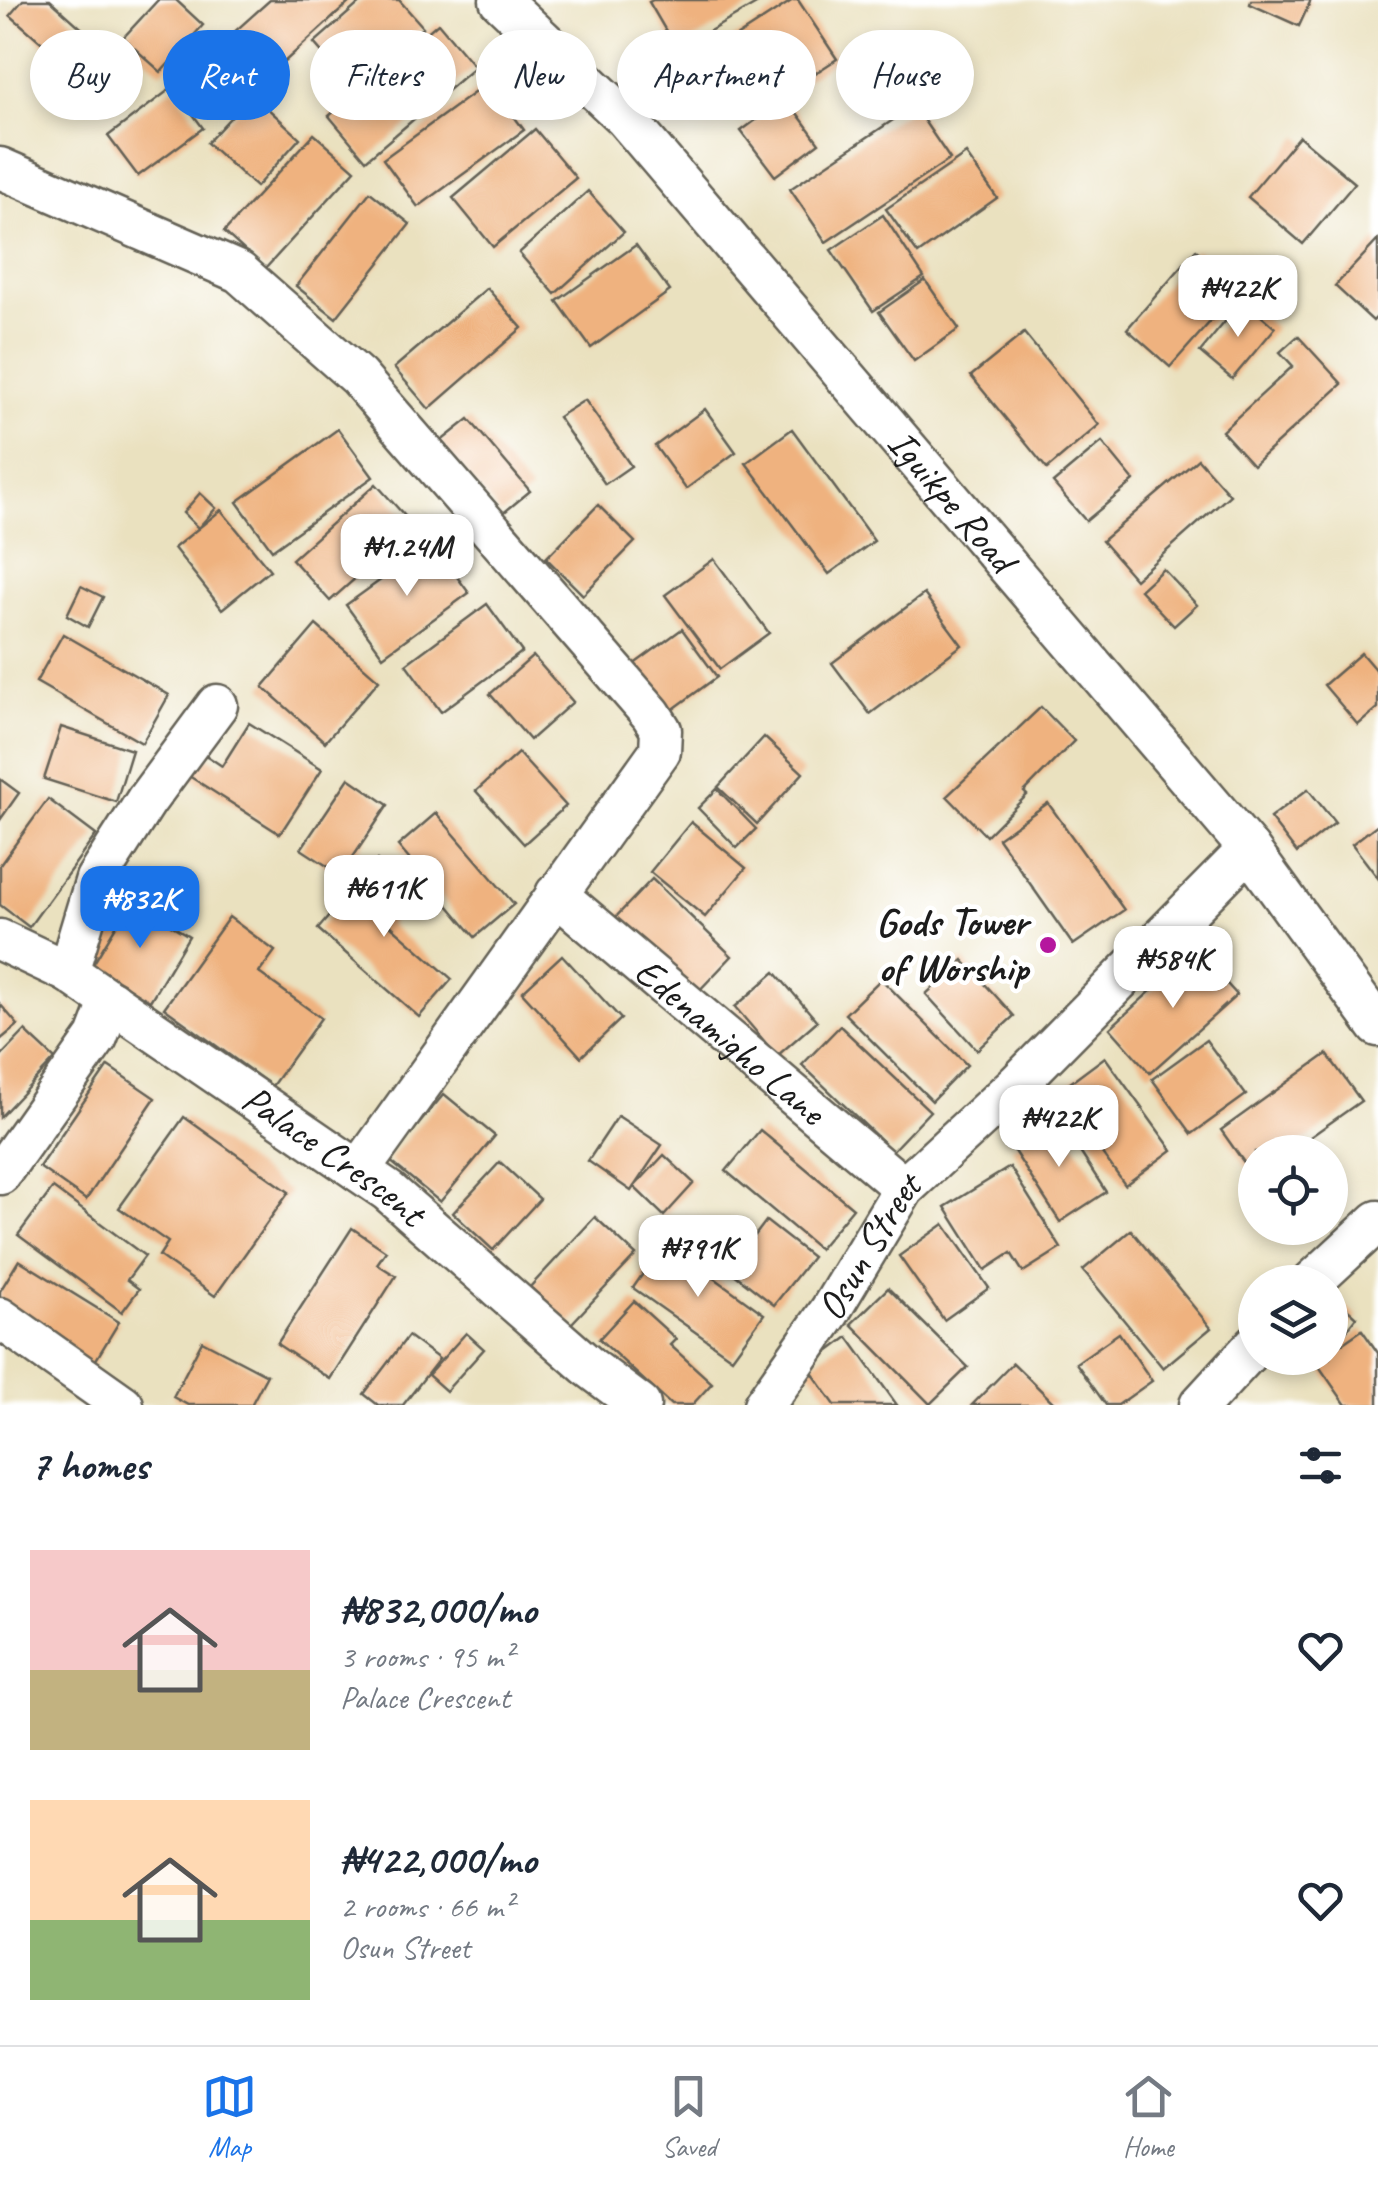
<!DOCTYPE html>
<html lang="en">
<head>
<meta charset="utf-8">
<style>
	body { margin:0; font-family:Caveat,sans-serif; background:#f2f2f3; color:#1f2937; height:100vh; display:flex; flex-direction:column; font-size:38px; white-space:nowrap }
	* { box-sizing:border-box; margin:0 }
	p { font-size:32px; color:#747a83 }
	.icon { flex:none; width:55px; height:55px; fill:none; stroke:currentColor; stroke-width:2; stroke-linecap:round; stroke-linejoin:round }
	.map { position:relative; height:1405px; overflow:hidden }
	.sheet { display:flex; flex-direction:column; background:#fff; flex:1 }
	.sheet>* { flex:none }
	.banner { position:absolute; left:30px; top:30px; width:1320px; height:90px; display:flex; gap:20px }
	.fabs { position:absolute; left:1238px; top:1135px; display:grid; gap:20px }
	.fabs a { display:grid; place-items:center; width:110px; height:110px; border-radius:50%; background:#fff; box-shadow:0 5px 15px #0003; font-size:50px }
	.price { position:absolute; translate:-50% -85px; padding:0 22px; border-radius:20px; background:#fff; color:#222; font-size:32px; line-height:65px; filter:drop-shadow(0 2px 5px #0008) }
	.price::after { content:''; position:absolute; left:50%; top:60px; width:30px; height:22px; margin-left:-15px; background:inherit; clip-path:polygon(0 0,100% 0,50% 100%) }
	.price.selected { background:#1a73e8; color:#fff }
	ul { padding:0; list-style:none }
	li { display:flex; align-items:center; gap:30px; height:250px; padding:0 30px }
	li span { display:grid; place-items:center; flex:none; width:280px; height:200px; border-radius:0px; color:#555 }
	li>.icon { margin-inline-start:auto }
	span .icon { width:120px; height:120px; fill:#fffc; stroke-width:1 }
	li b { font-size:42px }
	h2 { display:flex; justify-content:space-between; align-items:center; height:120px; padding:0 30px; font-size:42px }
	.chip { padding:0 35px; border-radius:45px; background:#fff; box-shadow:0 5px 15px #0003; font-size:35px; line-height:90px }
	.chip.selected { background:#1a73e8; color:#fff }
	.tabs { display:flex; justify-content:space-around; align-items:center; height:140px; border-top:2px solid #e0e1e3; background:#fff; font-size:28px; color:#747a83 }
	.tabs a { display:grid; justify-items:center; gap:5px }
	.tabs .selected { color:#1a73e8 }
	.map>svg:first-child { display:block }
	.building { fill:#efb27f }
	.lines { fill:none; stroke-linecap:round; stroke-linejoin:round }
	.minor-casing { stroke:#646155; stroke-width:45 }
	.minor { stroke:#fff; stroke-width:40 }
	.poi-dot { fill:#b5179e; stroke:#fff; stroke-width:4 }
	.labels { text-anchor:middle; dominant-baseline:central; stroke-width:9; stroke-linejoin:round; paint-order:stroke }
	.street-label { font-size:40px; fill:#1c1c1c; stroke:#fff }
	.poi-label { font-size:40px; font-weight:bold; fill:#1c1c1c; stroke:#fff; text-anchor:end }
</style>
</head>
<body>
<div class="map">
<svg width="1378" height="1405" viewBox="0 0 1378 1405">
	<rect width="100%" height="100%" fill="#fff"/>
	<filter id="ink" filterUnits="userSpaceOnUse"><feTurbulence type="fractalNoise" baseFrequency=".01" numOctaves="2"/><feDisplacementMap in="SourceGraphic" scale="20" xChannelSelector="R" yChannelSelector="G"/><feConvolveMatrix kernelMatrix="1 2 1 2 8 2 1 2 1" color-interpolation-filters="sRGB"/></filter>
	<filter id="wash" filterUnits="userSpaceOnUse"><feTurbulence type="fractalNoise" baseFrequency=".0048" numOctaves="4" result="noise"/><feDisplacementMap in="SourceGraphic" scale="40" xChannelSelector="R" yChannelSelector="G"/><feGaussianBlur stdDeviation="2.25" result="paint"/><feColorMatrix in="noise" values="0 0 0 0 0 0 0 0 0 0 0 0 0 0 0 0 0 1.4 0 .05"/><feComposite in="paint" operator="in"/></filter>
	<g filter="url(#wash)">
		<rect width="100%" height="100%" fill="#eae1bf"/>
		<g id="blocks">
			<!-- building -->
			<g class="building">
				<polygon points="23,0 50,0 87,33 63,61 10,15"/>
				<polygon points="158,0 176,0 203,25 161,72 123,38"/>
				<polygon points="270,0 352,0 270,75 232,34"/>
				<polygon points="363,0 399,0 423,27 352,87 314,43"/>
				<polygon points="653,0 763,0 677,50 649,2"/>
				<polygon points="793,0 798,0 837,59 768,104 757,88 718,114 688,68"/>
				<polygon points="1251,0 1311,0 1299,26 1250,4"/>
				<polygon points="438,23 475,67 366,160 329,116"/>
				<polygon points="489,82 524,130 418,207 383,159"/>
				<polygon points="173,87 203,128 138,176 108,136"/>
				<polygon points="252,94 300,138 256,187 207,143"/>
				<polygon points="786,98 819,143 775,176 741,131"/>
				<polygon points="914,106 950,159 826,242 790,189"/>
				<polygon points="535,129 576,178 493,247 453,198"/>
				<polygon points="314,134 355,170 265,269 224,232"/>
				<polygon points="1299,136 1355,183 1303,244 1248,197"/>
				<polygon points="966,154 997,198 918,254 886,209"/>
				<polygon points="588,191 624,232 555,294 519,253"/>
				<polygon points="370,192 410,224 336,318 296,286"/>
				<polygon points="883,215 924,277 873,311 831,250"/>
				<polygon points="1378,240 1378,316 1373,321 1335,286"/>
				<polygon points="636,245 670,291 591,348 557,301"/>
				<polygon points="1196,250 1240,288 1170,367 1127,329"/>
				<polygon points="925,280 959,329 914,361 879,312"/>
				<polygon points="487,288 522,328 429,409 394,368"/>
				<polygon points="1243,300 1275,328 1232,379 1200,352"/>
				<polygon points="1024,333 1099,425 1047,469 971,376"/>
				<polygon points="1298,336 1342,384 1253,465 1222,431 1293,366 1280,352"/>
				<polygon points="585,400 631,466 605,484 558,417"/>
				<polygon points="705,409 736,452 686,489 655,446"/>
				<polygon points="469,419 530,491 501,515 440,442"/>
				<polygon points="338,429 373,477 272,550 237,502"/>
				<polygon points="792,429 874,541 829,574 746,463"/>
				<polygon points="1102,442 1134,481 1086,521 1053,483"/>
				<polygon points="1198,459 1230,495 1135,579 1102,541"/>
				<polygon points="376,484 414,526 330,601 292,559"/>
				<polygon points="200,493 216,508 198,528 183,513"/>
				<polygon points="598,505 635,542 583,595 546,558"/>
				<polygon points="221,510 270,570 222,609 174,548"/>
				<polygon points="432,543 469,593 383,656 346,605"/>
				<polygon points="714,559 769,633 720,669 665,595"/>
				<polygon points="1163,569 1197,605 1174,626 1140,590"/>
				<polygon points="81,586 103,597 88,627 67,615"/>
				<polygon points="924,594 962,645 870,714 832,663"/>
				<polygon points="487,604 522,652 441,712 406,664"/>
				<polygon points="316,625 379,680 325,742 263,687"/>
				<polygon points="682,629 717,677 657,721 622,673"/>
				<polygon points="63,634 169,695 142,743 36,682"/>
				<polygon points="1361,653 1378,673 1378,708 1358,725 1324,685"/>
				<polygon points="533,656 573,702 530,740 490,694"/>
				<polygon points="1041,707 1074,741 1024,792 1027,795 986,836 947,796"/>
				<polygon points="249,723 322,769 280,834 189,776 204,754 222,766"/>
				<polygon points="61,727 132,750 116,802 44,779"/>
				<polygon points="764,737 803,773 757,824 718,787"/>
				<polygon points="518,753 566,806 524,844 476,791"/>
				<polygon points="349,778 388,805 341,875 301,849"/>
				<polygon points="0,779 19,793 0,820"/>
				<polygon points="717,789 756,829 737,848 698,808"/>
				<polygon points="1308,789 1335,823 1297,853 1270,818"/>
				<polygon points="48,799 96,835 29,927 0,905 0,865"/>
				<polygon points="1048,803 1124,910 1073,945 998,838"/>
				<polygon points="436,813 514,904 475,937 398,846"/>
				<polygon points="691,822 746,868 705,917 650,872"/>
				<polygon points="1378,824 1378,878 1352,844"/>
				<polygon points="377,860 415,893 389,924 452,979 419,1017 318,929"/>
				<polygon points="652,879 732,956 693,997 613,920"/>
				<polygon points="131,901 189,936 150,1001 92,966"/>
				<polygon points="229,917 275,951 259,973 321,1018 272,1086 164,1008"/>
				<polygon points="1196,950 1237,995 1150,1073 1110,1028"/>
				<polygon points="562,955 621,1019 581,1057 522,992"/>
				<polygon points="963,960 1014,1016 977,1050 926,994"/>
				<polygon points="775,972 817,1021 777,1056 735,1007"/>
				<polygon points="881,979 967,1065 932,1101 845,1014"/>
				<polygon points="0,1004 18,1025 0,1040"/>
				<polygon points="840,1026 930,1111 892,1151 802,1065"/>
				<polygon points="25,1031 55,1059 0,1117 0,1057"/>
				<polygon points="1206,1040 1246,1095 1192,1134 1152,1079"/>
				<polygon points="1327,1054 1361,1101 1289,1152 1255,1152 1255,1178 1221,1130"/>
				<polygon points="1105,1057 1172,1150 1125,1185 1058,1092"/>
				<polygon points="108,1066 155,1098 86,1200 39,1167"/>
				<polygon points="444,1094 495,1136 440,1202 389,1160"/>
				<polygon points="618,1116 662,1145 631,1191 588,1161"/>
				<polygon points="184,1117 289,1192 215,1296 159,1256 168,1242 119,1208"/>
				<polygon points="1058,1118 1106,1192 1060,1222 1012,1148"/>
				<polygon points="760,1130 853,1208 819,1249 726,1171"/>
				<polygon points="664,1155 694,1183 664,1216 634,1187"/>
				<polygon points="500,1162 540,1199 493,1250 453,1213"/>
				<polygon points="1010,1167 1061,1248 1023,1272 1011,1253 985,1270 945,1207"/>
				<polygon points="53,1188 145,1256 127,1280 139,1289 122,1312 18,1235"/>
				<polygon points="595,1217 636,1255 571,1324 530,1287"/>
				<polygon points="766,1221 812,1257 774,1305 729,1270"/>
				<polygon points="944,1224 989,1288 944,1320 899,1256"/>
				<polygon points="352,1228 386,1251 377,1264 396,1276 330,1379 277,1344"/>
				<polygon points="1131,1230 1211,1328 1163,1368 1083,1270"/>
				<polygon points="665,1242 764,1314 732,1358 633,1288"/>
				<polygon points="19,1260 119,1322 91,1368 0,1311 0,1291"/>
				<polygon points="888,1288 968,1367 930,1404 851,1324"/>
				<polygon points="634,1301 676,1339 670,1345 712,1383 692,1405 671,1405 599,1339"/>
				<polygon points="1340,1302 1357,1317 1339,1340 1330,1333 1330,1314"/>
				<polygon points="1362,1330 1378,1353 1378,1405 1346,1405 1316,1362 1330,1358 1330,1352"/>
				<polygon points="466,1333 484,1349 446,1391 428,1375"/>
				<polygon points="1119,1333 1152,1381 1118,1405 1106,1405 1076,1363"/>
				<polygon points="408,1336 439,1359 403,1405 378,1405 364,1394"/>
				<polygon points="848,1337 897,1405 835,1405 808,1367"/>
				<polygon points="202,1341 267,1375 251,1405 188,1405 173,1397"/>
				<polygon points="1013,1363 1056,1405 972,1405"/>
			</g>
		</g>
	</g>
	<g filter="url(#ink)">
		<use href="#blocks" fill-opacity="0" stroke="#646155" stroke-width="2.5"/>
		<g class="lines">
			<defs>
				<g id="minor">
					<path id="s1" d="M500,0l125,118 624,731 129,177"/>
					<polyline points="0,168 239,272 358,377 651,714 661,730 660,751 359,1171"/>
					<path id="s2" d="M556,894l348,294"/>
					<path id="s3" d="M0,940l68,32 320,219 200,175 52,39"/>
					<polyline points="68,972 96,879 146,801 217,705"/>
					<polyline points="0,1174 97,1037 111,1001"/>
					<polyline points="1312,1282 1378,1221"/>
					<polyline points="0,1318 123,1405"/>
					<path id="s4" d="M764,1405l66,-94 74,-123 113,-104 232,-235"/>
					<polyline points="1200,1405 1255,1345"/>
				</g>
			</defs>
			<!-- minor casing -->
			<use href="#minor" class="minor-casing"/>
			<!-- minor -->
			<use href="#minor" class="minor"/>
		</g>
	</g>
	<!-- markers -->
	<circle class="poi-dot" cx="1048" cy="945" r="10"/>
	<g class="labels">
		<!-- street labels -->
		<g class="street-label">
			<text stroke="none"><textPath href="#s1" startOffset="675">Iguikpe Road</textPath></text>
			<text stroke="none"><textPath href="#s2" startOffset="228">Edenamigho Lane</textPath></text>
			<text stroke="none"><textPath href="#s3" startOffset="398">Palace Crescent</textPath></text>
			<text stroke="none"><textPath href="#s4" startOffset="190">Osun Street</textPath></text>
		</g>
		<!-- poi labels -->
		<g class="poi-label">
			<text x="1028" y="922">Gods Tower<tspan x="1028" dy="46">of Worship</tspan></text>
		</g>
	</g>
</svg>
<div class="fabs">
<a><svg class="icon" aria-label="locate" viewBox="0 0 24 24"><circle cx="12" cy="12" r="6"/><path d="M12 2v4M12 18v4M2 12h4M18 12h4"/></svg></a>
<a><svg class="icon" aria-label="layers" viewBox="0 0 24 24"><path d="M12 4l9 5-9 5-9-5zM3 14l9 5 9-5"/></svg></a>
</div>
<b class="price" style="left:1238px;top:340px">₦422K</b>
<b class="price" style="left:407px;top:599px">₦1.24M</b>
<b class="price" style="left:384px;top:940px">₦611K</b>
<b class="price selected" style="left:140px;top:951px">₦832K</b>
<b class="price" style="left:1173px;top:1011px">₦584K</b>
<b class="price" style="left:1059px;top:1170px">₦422K</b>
<b class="price" style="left:698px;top:1300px">₦791K</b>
<div class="banner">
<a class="chip">Buy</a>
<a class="chip selected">Rent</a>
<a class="chip">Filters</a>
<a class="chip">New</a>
<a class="chip">Apartment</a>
<a class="chip">House</a>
</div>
</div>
<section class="sheet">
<h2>7 homes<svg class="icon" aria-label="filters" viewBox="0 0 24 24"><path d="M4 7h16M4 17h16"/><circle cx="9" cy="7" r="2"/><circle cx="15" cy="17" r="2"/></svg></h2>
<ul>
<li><span style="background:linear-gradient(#f6c9c9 60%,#c2b280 0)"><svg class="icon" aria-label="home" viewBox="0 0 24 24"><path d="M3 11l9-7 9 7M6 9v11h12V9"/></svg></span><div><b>₦832,000/mo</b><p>3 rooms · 95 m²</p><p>Palace Crescent</p></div><svg class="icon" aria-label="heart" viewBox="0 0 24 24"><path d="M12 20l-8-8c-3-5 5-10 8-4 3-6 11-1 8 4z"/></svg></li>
<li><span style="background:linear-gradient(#ffd9b3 60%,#8fb573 0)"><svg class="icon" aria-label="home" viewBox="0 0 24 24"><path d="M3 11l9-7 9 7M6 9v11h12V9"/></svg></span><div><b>₦422,000/mo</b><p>2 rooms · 66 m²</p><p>Osun Street</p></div><svg class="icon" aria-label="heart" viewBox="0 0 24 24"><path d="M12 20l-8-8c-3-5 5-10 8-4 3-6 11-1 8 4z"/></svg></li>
</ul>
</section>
<nav class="tabs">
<a class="selected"><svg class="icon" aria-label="map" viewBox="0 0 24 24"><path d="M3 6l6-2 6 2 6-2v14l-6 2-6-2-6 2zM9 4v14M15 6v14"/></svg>Map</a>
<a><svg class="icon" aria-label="saved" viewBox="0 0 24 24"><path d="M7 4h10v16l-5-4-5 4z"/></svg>Saved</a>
<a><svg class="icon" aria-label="home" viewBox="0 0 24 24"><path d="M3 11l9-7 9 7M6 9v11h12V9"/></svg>Home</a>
</nav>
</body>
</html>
